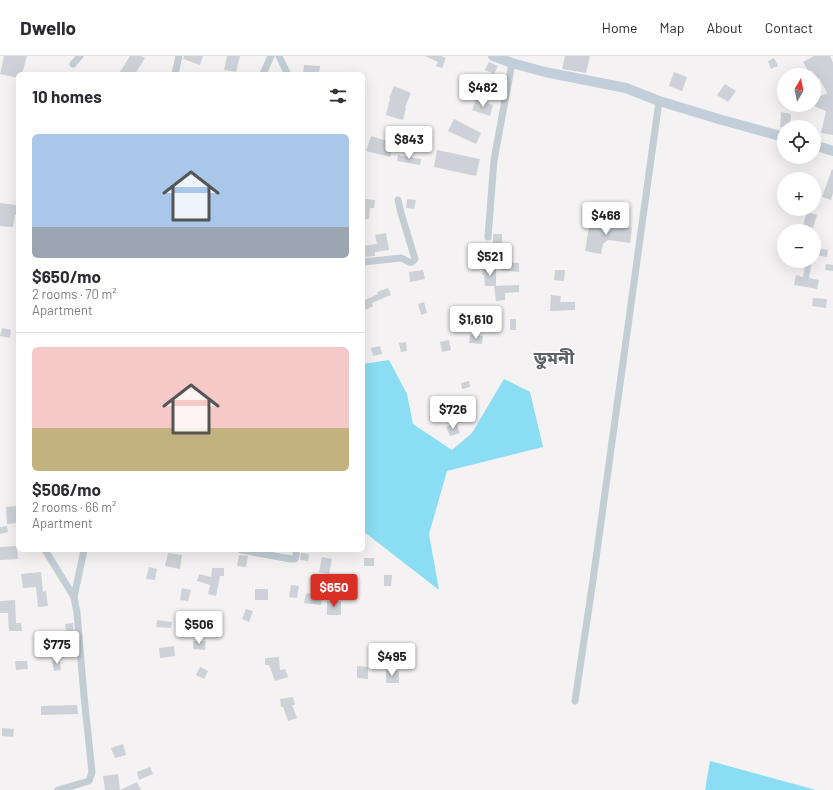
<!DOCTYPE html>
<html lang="en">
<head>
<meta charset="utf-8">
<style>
	body { margin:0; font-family:Barlow,"Noto Sans Bengali",sans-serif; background:#f7f7f7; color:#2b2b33; height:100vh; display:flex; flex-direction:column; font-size:15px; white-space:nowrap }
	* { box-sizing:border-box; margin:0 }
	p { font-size:13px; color:#7c7c81 }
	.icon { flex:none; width:22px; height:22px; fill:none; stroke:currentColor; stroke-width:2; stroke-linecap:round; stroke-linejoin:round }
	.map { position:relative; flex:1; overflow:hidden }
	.sheet { position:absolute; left:16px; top:16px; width:349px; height:480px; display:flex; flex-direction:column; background:#fff; border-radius:6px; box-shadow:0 4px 16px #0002 }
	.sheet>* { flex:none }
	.needle { width:26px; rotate:9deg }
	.buttons { position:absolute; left:777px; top:12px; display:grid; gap:8px }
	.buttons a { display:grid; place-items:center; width:44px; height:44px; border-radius:50%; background:#fff; box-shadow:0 4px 16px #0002; font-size:20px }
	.price { position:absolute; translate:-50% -34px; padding:0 9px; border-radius:4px; background:#fff; color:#222; font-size:13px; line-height:26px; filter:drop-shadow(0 1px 2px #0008) }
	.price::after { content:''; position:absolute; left:50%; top:24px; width:12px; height:9px; margin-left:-6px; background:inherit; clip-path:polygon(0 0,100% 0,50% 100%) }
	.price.current { background:#d93025; color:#fff }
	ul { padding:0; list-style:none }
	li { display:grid; align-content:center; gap:8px; height:212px; padding:0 16px }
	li+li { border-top:1px solid #e1e1e2 }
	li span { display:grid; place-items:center; height:124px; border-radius:6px; color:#555 }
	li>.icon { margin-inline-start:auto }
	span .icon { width:72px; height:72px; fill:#fffc; stroke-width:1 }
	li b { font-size:17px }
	h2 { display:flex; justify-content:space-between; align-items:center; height:48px; padding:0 16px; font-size:17px }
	header { display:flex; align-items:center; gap:24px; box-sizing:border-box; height:56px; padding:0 20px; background:#fff; border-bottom:1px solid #e1e1e2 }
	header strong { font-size:19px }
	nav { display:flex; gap:22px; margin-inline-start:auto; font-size:14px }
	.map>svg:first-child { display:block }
	.water { fill:#8addf2 }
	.building { fill:#ced1d7 }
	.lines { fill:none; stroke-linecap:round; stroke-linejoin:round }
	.street { stroke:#c2cdd4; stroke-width:7 }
	.secondary { stroke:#c2ced9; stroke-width:10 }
	.labels { text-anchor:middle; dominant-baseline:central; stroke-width:3; stroke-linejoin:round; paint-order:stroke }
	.district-label { font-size:18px; font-weight:bold; fill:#5e6268; stroke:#fff }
</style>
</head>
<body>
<header>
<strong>Dwello</strong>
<nav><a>Home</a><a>Map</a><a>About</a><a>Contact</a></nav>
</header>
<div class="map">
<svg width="833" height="734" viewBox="0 0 833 734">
	<rect width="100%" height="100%" fill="#f4f2f2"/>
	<!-- water -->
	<g class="water">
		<polygon points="389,304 407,338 413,368 452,394 472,377 504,323 530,336 543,391 447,415 429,478 439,534 363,475 363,308"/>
		<polygon points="710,705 816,734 705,734"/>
	</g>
	<!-- building -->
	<g class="building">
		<polygon points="4,0 27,0 22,18 18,18 18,22 0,18"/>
		<polygon points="130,0 141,0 145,2 135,18 124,18 120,16"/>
		<polygon points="184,0 203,0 200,9 183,3"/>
		<polygon points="227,0 240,0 236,16 224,14"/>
		<polygon points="425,0 441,0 446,2 442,12 436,10 438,6"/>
		<polygon points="565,0 590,0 586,17 562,13"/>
		<polygon points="814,0 830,0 833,7 833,79 821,77 826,55 814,50 814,44 827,37 819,22 816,24 811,14 809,16 803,6"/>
		<polygon points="774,2 778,10 771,13 768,5"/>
		<polygon points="489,6 498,10 494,18 485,14"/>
		<polygon points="304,9 320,10 319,18 303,18"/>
		<polygon points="674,16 687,21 682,35 669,30"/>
		<polygon points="725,28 736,35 728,46 717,39"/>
		<polygon points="394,30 411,37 405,51 406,52 403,64 386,59 390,43 389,42"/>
		<polygon points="476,43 493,49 490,60 472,54"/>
		<polygon points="781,56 791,58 790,71 780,71"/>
		<polygon points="454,63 481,77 476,88 448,75"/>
		<polygon points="371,80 394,87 390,101 366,95"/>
		<polygon points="437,94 480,103 476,120 434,111"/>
		<polygon points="398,99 421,103 420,109 397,105"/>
		<polygon points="832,113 833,114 833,137 831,144 822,141"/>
		<polygon points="365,143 375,144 374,152 370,152 369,163 363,163"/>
		<polygon points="407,143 416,144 414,153 406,152"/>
		<polygon points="0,147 17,149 16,159 15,159 13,171 0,170"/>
		<polygon points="807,156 817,159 813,172 803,169"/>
		<polygon points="590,166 632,172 630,187 608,184 603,188 601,198 585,195"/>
		<polygon points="386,177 389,194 375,196 375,200 363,201 363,190 377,188 375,179"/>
		<rect x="493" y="178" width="9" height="16"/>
		<polygon points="816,192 828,194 827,201 815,199"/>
		<polygon points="806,205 812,205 809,222 819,224 817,233 794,229 796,219 803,221"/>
		<polygon points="501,206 519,207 519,216 500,214"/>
		<polygon points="826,208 833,209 833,215 825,214"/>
		<polygon points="483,212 496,213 496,230 485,230 484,219 482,219"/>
		<polygon points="423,214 425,223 410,226 409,216"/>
		<polygon points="555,214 565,214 564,225 554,224"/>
		<polygon points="519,229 519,236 505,237 505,244 496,245 494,230"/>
		<polygon points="388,232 391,239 372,247 373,250 363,255 363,245 378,238 377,236"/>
		<polygon points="551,239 561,240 560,246 575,246 575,254 550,255"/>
		<polygon points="813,242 827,243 826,252 812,250"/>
		<polygon points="424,246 427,257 421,259 418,248"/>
		<polygon points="465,250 467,257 456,259 455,252"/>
		<rect x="510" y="263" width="6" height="11"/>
		<polygon points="2,272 11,274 10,282 0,280"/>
		<polygon points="470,279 483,280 482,288 469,287"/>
		<polygon points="449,284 451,294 442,296 440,286"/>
		<polygon points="406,286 407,295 401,296 399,287"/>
		<polygon points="380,290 382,298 373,300 371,292"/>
		<polygon points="469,325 470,331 462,333 461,327"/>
		<polygon points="456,367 460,377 450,380 446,371"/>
		<polygon points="18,450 18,467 7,468 6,451"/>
		<polygon points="7,470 8,476 0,478 0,471"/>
		<polygon points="17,490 18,503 0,504 0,491"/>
		<polygon points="168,497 182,499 180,513 165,510"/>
		<polygon points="301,497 309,498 308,505 300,504"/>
		<polygon points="239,499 248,500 246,511 237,510"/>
		<polygon points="322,501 332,503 329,518 319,516"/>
		<rect x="364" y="502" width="10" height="8"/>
		<polygon points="149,511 157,513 155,524 146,523"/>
		<polygon points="212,512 224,512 224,520 220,520 216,540 208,538 210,529 197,525 199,518 211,521"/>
		<polygon points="41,516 43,536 46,535 48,550 38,551 36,531 23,532 21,518"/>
		<polygon points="384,519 392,519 391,530 384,530"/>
		<polygon points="291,529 299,530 297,542 289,541"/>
		<polygon points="182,532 191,534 188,545 180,544"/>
		<rect x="255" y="533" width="13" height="11"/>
		<polygon points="306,537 322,539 321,549 304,547"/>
		<polygon points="15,544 16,567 21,567 22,575 9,575 8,557 0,557 0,545"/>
		<rect x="327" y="545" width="14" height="14"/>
		<polygon points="246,553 253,555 249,566 242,563"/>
		<polygon points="157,564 172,566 171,572 156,571"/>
		<polygon points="73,567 74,580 67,581 65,568"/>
		<polygon points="193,585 206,585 205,594 193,593"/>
		<polygon points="174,590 175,600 160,602 159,592"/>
		<polygon points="279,601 280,614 285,613 288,621 275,625 269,609 265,609 265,602"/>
		<polygon points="59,603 61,614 54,615 52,605"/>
		<polygon points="15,605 27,605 28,613 16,614"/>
		<polygon points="357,610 368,611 368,623 357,622"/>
		<polygon points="200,611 208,615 204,623 196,619"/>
		<polygon points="386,614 399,615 399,627 386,627"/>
		<polygon points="293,641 295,649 292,649 297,662 288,665 283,651 281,651 280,643"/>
		<polygon points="77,649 78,658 41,659 41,650"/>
		<polygon points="2,672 14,673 13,681 2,680"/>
		<polygon points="123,688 126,699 115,702 111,692"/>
		<polygon points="150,711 153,718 139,724 137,716"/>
		<polygon points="118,718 120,734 137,726 141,734 105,734 103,720"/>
	</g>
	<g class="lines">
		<!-- street -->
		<g class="street">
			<polyline points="279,0 287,17"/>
			<polyline points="73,8 80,0"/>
			<polyline points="175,18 179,0"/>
			<polyline points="263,18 271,0"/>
			<polyline points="488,181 494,104 512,7"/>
			<path d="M363,206l38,-4c6,2 9,8 14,1l-14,-46 -3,-13"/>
			<polyline points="45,494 74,541 77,557 84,640 92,716 89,725 58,734"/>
			<polyline points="241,494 291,503 295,503 296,500 296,494"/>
			<polyline points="74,541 84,494"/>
			<polyline points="575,645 593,524 659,45"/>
		</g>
		<!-- secondary -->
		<g class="secondary">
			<polyline points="493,0 512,7 545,16 626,32 659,45 722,64 784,81"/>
			<polyline points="814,89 833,95"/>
		</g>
	</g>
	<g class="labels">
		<!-- district labels -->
		<g class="district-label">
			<text x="554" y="301">ডুমনী</text>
		</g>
	</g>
</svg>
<div class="buttons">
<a><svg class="needle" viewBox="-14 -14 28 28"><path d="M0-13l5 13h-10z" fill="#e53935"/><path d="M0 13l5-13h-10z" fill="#7c7c81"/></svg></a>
<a><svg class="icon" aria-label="locate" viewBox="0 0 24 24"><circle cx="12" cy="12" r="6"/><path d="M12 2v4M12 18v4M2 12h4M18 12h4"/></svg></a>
<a>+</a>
<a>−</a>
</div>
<b class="price" style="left:483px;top:52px">$482</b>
<b class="price" style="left:409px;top:104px">$843</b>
<b class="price" style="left:606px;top:180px">$468</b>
<b class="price" style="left:490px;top:221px">$521</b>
<b class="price" style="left:476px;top:284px">$1,610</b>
<b class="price" style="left:453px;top:374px">$726</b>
<b class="price current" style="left:334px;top:552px">$650</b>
<b class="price" style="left:199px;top:589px">$506</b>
<b class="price" style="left:57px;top:609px">$775</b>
<b class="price" style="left:392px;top:621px">$495</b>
<section class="sheet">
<h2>10 homes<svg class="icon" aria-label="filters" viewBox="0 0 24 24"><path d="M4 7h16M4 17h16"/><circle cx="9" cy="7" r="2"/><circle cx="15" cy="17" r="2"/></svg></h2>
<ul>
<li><span style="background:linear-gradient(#a9c7e8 75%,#9aa5b1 0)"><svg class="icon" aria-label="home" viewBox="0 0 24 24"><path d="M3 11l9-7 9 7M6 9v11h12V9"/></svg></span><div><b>$650/mo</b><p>2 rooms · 70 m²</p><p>Apartment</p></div></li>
<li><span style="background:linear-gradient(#f6c9c9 65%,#c2b280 0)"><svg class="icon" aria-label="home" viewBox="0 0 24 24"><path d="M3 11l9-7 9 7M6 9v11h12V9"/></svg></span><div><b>$506/mo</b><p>2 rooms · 66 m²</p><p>Apartment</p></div></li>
</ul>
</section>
</div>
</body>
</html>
